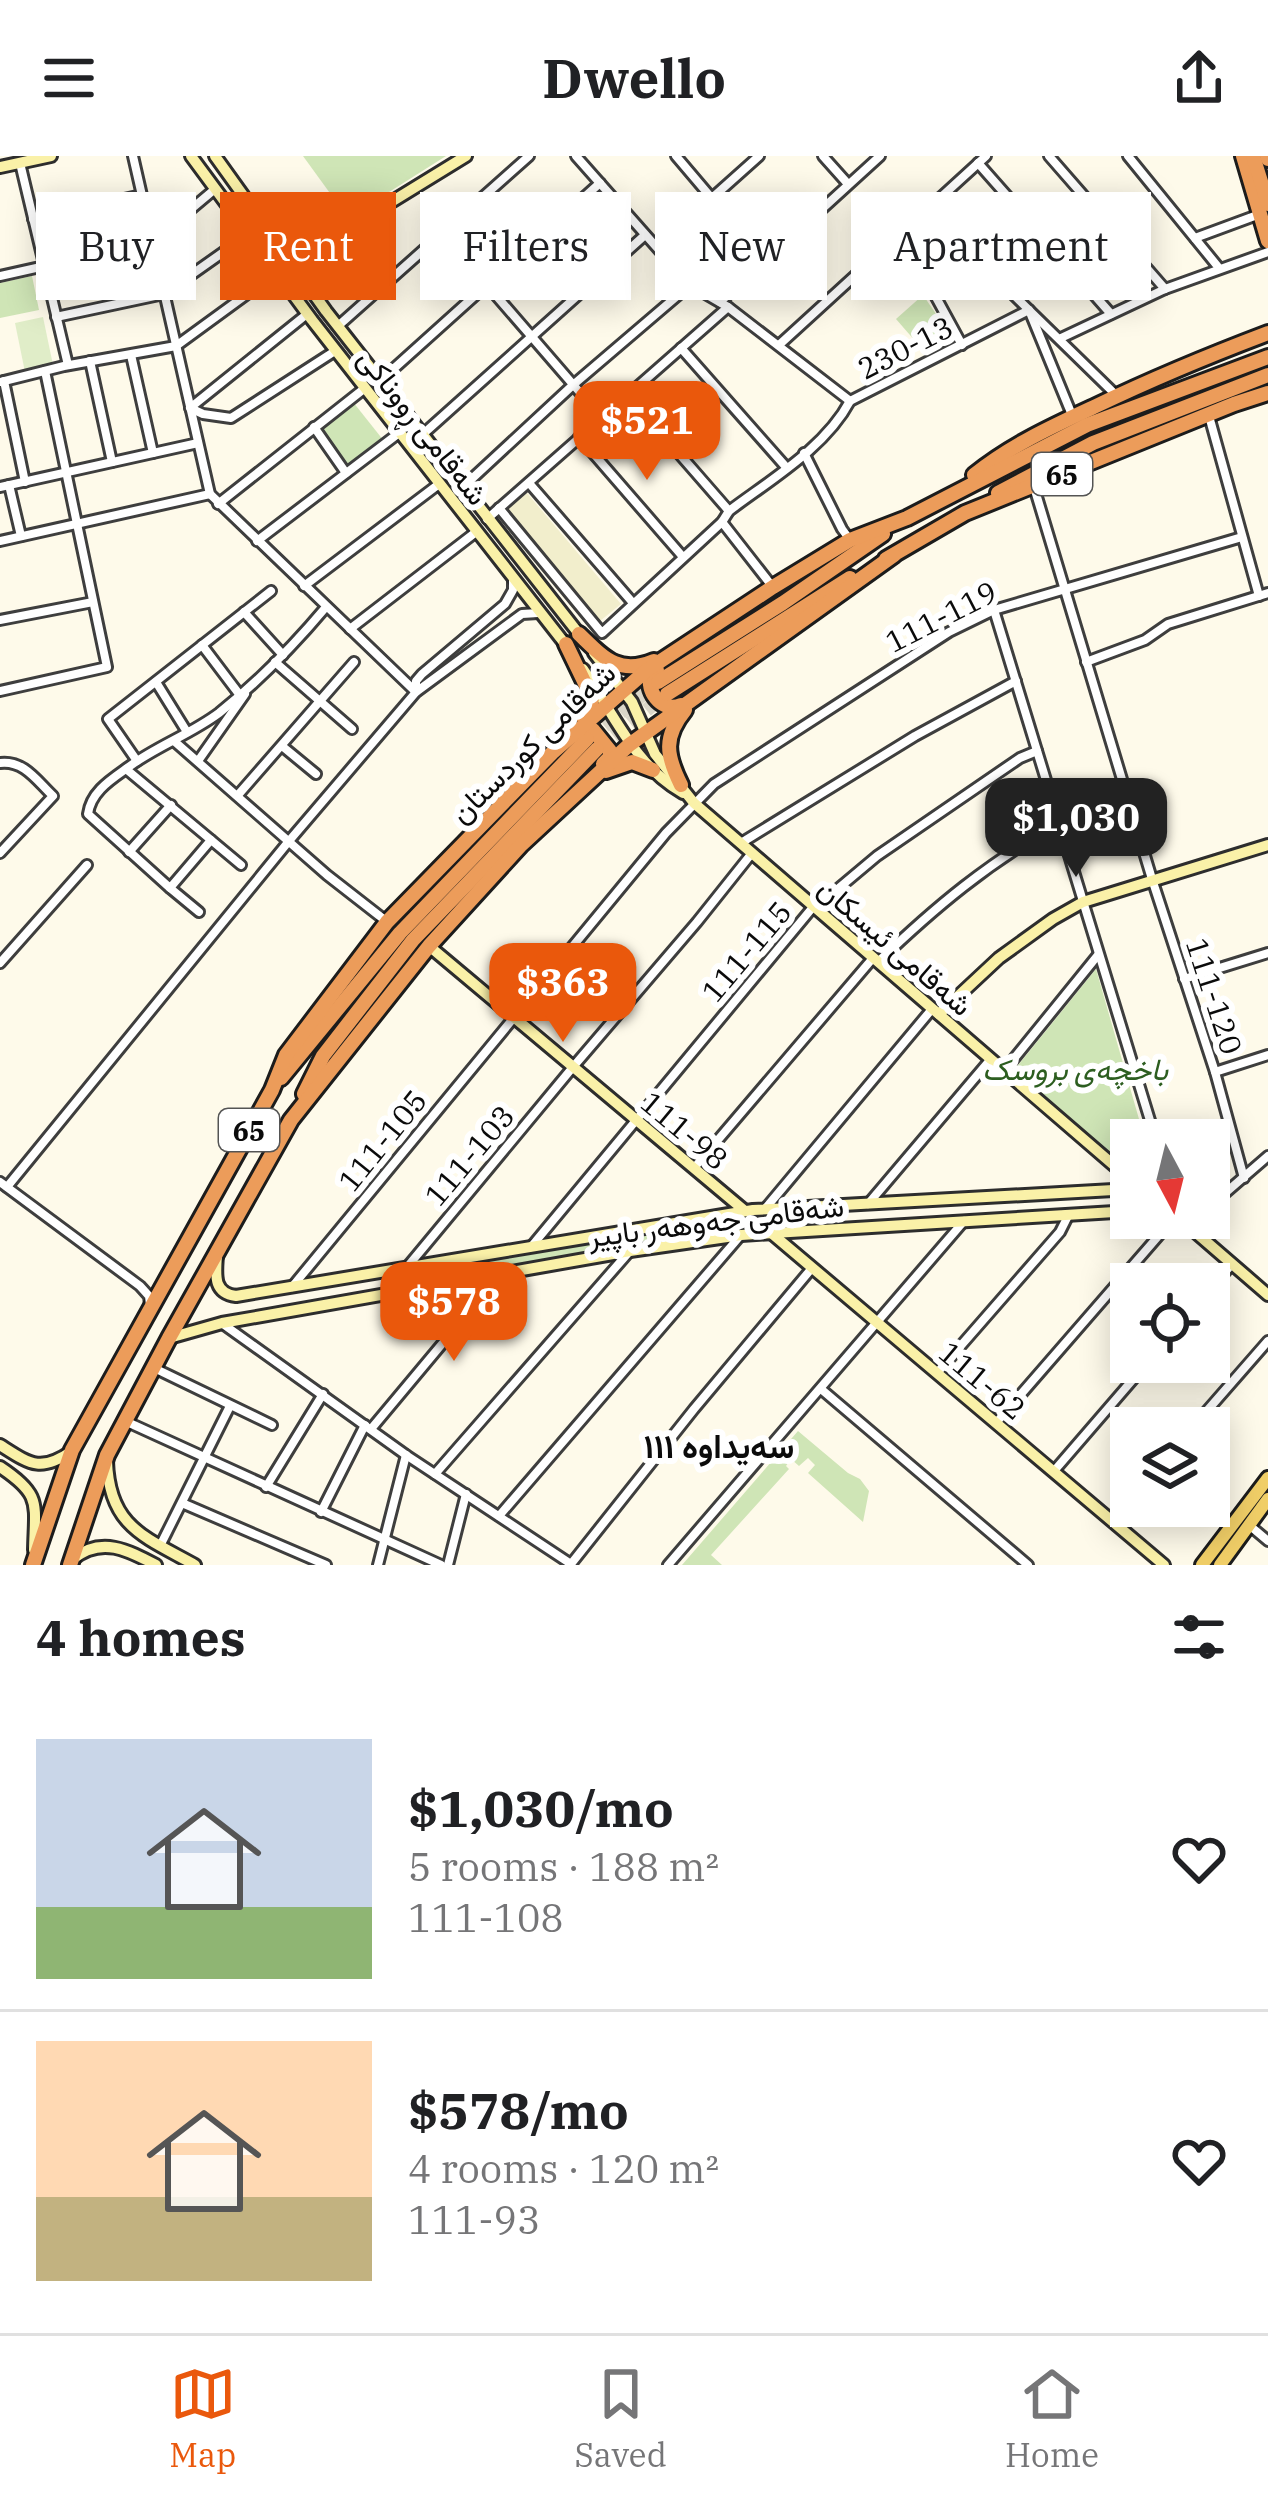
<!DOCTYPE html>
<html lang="en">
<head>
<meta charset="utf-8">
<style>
	body { margin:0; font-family:"IBM Plex Serif",Vazirmatn,serif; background:#f6f6f6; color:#202124; height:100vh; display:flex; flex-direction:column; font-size:45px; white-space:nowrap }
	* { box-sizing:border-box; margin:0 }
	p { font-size:39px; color:#757577 }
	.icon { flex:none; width:66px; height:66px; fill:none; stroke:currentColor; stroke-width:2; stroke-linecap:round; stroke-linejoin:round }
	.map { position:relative; height:1409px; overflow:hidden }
	.details { display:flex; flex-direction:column; background:#fff; flex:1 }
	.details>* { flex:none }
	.banner { position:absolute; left:36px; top:36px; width:1197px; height:108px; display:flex; gap:24px }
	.needle { width:78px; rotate:173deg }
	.fabs { position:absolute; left:1110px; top:963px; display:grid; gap:24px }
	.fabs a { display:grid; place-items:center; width:120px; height:120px; border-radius:0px; background:#fff; box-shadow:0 6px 30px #0003; font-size:60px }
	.price { position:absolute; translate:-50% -102px; padding:0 27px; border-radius:24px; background:#ea580c; color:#fff; font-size:39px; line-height:78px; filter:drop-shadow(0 3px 6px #0008) }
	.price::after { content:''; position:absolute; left:50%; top:72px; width:36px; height:27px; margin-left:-18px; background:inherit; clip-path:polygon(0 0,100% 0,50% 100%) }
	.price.current { background:#222; color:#fff }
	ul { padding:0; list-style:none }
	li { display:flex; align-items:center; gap:36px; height:300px; padding:0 36px }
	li+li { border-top:3px solid #e0e0e0 }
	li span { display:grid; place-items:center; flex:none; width:336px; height:240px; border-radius:0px; color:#555 }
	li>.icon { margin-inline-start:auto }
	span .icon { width:144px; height:144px; fill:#fffc; stroke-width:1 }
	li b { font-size:51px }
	h2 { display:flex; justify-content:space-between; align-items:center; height:144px; padding:0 36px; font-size:51px }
	.pill { padding:0 42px; border-radius:0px; background:#fff; box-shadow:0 6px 30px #0003; font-size:42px; line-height:108px }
	.pill.current { background:#ea580c; color:#fff }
	header { display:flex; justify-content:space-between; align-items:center; height:156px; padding:0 36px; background:#fff; font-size:54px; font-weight:700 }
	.tabs { display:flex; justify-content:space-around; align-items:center; height:168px; border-top:3px solid #e0e0e0; background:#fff; font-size:33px; color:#757577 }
	.tabs a { display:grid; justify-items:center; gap:6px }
	.tabs .current { color:#ea580c }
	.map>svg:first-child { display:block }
	.farmland { fill:#f2eecc }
	.green { fill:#cfe5b6 }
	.pitch { fill:#e0edc8 }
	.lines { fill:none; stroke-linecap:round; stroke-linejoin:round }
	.highway-tunnel { stroke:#dad6c9; stroke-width:14; stroke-dasharray:14 7; stroke-linecap:butt }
	.street-casing { stroke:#3e3e3e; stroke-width:14 }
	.secondary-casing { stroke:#2d2d2d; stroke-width:16 }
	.primary-casing { stroke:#1c1c1c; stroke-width:18 }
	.highway-casing { stroke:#1c1c1c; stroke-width:20 }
	.street { stroke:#fff; stroke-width:8 }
	.secondary { stroke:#faf1a8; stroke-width:10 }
	.primary { stroke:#f0ce67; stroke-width:12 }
	.highway { stroke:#ec9c5a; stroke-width:14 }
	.labels { text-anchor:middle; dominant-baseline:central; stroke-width:12; stroke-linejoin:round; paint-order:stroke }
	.shield { fill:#fff; stroke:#545454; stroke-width:3 }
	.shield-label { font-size:27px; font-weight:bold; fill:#0b0b0b }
	.street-label { font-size:30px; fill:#0b0b0b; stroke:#fff }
	.park-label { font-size:30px; font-style:italic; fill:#2d5e20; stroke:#fff }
	.neighbourhood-label { font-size:33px; font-weight:bold; fill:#0b0b0b; stroke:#fff }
</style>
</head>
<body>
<header><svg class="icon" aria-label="menu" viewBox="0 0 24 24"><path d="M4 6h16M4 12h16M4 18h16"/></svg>Dwello<svg class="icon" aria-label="share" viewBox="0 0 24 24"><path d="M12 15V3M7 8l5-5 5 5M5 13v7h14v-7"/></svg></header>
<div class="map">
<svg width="1268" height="1409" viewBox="0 0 1268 1409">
	<rect width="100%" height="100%" fill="#fefaea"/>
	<!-- farmland -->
	<polygon class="farmland" points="527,337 621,448 600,465 507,352"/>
	<!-- green -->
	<g class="green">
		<polygon points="303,0 446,0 348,62"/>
		<polygon points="897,86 923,132 920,136 898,111 878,126 867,116"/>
		<polygon points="32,120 39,154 0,162 0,127"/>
		<polygon points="923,139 952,181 923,194 896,163"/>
		<polygon points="353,246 384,285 345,312 317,272"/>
		<polygon points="1096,813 1145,984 1131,984 1131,1017 1011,918"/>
		<polygon points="658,1077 662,1079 662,1083 475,1115 472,1111 474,1108"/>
		<polygon points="798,1275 848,1317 860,1323 869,1335 863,1366 808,1317 815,1309 808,1302 799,1310 791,1303 786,1310 789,1313 711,1399 722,1409 682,1409"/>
	</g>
	<!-- pitch -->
	<polygon class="pitch" points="43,161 53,209 25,216 15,167"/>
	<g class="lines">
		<!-- highway-tunnel -->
		<g class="highway-tunnel">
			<polyline points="588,583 658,526"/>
			<polyline points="597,593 663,541"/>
		</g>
		<defs>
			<g id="street">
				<polyline points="133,0 210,338 416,536"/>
				<polyline points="576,0 690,129 728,151 850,245"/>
				<polyline points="676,0 765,105"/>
				<polyline points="823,0 848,28"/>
				<polyline points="1049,0 1165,133"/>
				<polyline points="1128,0 1219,112"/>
				<polyline points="20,7 68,209"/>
				<polyline points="978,7 1111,158"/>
				<polyline points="712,42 759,0"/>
				<polyline points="927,54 1029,154 1072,259"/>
				<polyline points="33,63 142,39"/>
				<polyline points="551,69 602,96 613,106"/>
				<polyline points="901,77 962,189"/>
				<polyline points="443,78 602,262"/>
				<polyline points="1195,82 1260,58"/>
				<polyline points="0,120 152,86 215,33"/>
				<polyline points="720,146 880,0"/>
				<polyline points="1030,155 1117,240"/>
				<polyline points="307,158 190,252 203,258 231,262 335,195"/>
				<polyline points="56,161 164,138 249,78"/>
				<polyline points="338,170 529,0"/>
				<polyline points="1061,182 1165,133 1268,96"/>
				<polyline points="779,189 986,0"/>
				<polyline points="681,192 786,311"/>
				<polyline points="131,199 153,297"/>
				<polyline points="90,205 112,306"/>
				<polyline points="4,225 25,326"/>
				<polyline points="380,225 600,27"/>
				<polyline points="0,226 64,210 176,190 276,117"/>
				<polyline points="628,239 729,355"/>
				<polyline points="1209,260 1259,440"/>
				<polyline points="314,271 346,317"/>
				<polyline points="422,279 645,79"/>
				<polyline points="579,281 683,401"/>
				<polyline points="804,297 842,373 850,384"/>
				<polyline points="529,327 633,447"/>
				<polyline points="9,329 21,380"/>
				<polyline points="0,331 198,287"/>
				<polyline points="463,331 573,229 690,129"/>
				<polyline points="1034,331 1152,723 1215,916 1244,1022"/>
				<polyline points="218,348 365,232"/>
				<path d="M499,352l103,125 120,-111 7,-11c41,-31 96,-63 121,-110l179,-91"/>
				<polyline points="487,363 728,151"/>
				<polyline points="722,366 772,430"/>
				<polyline points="0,385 210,338"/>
				<polyline points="257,385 399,277"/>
				<polyline points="304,430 439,328"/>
				<polyline points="994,454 1156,984"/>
				<polyline points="244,456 283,499"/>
				<polyline points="0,464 93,446"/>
				<polyline points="350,473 476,376"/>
				<polyline points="202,489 239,538"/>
				<polyline points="275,506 352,573"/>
				<polyline points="1086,506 1145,484 1168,468 1268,437"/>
				<polyline points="156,526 187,576"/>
				<polyline points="0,535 107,511 45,215"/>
				<polyline points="416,535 416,525 422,518 505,448 513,434 513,425"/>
				<polyline points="174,585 327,719 386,765"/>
				<polyline points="282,590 316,618"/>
				<polyline points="137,605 108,563 271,435"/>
				<polyline points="198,605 245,538"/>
				<path d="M0,607c24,-3 37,18 53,33l-53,57"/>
				<polyline points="126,613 241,709"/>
				<polyline points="238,639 354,506"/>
				<path d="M211,684l-41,48 -82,-74c3,-23 24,-35 42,-48 27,-20 61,-32 89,-53 39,-31 75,-68 107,-106"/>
				<polyline points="741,687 915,580 1016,525"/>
				<polyline points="129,696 171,649"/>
				<polyline points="170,732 199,756"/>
				<polyline points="815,752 877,700 1020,602 1037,595"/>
				<path d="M878,806c55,-53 113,-102 181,-138"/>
				<polyline points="0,807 87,709"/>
				<polyline points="1184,823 1268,797"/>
				<polyline points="1004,915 1098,799"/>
				<polyline points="1215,916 1268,899"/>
				<polyline points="694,1012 873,802"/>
				<polyline points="0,1026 140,1130 149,1140 150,1149"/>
				<polyline points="7,1031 289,685 416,536 522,458 538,457"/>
				<polyline points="868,1048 990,904"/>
				<polyline points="1209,1051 1268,1000"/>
				<polyline points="765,1053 932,853"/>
				<polyline points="531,1091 813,751"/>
				<polyline points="408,1110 573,911 697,766 752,697"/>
				<polyline points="292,1131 666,677 714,628 949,476 994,454 1242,381"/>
				<polyline points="1209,1135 1232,1108"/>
				<polyline points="223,1168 406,1299 571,1408"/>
				<polyline points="154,1212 272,1269"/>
				<polyline points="937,1217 1060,1076 1068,1060"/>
				<polyline points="821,1233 1028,1409"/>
				<polyline points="125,1265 441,1409"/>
				<polyline points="996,1267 1174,1062"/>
				<polyline points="1192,1272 1268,1185"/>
				<polyline points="371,1273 462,1164 507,1117"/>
				<polyline points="1054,1315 1148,1206"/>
				<polyline points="435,1318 629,1096"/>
				<polyline points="266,1331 323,1238"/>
				<polyline points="182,1347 326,1409"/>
				<polyline points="321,1356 365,1269"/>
				<polyline points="499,1360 740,1080"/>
				<polyline points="1112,1365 1131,1342"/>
				<polyline points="1249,1369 1268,1385"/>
				<polyline points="160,1390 230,1250"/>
				<polyline points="571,1408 694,1253 812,1112"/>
				<polyline points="378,1409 406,1299"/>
				<polyline points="448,1409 466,1338"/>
				<polyline points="668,1409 964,1065"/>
			</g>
			<g id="secondary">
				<polyline points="191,0 312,164 569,493"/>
				<polyline points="215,0 326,155 583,483"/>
				<polyline points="0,11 51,0"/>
				<polyline points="292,107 466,0"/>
				<polyline points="594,497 632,546 655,598 694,647 1131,1024"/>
				<path d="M583,513c31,45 51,96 100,124"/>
				<polyline points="429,790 745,1055"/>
				<polyline points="939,858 999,802 1053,763 1083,746 1268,689"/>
				<polyline points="1179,1062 1268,1139"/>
				<polyline points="770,1076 1164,1409"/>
				<path d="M217,1099c-1,18 -5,38 19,41l517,-86 378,-21"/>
				<polyline points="169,1182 222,1167 630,1095 741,1079 1131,1055"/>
				<path d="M0,1289c30,19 40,28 72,6"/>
				<path d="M107,1305c2,66 38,76 88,104"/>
				<path d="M0,1311c42,28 35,36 34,83"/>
				<path d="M73,1403c28,-23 55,-9 83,6"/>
			</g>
			<g id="primary">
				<polyline points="1202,1409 1268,1322"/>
				<polyline points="1220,1409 1268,1343"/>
			</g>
			<g id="highway">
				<polyline points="1243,0 1268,85"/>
				<polyline points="1253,0 1268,48"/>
				<polyline points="1267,0 1268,3"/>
				<path d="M974,319c37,-30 79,-49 122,-69 56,-27 114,-51 172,-73"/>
				<polyline points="998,337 1093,287 1268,219"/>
				<polyline points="886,403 965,357 1234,248 1268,237"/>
				<path d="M579,478c24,23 39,42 75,27"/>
				<polyline points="566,488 592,542 591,550 583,561"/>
				<path d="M657,514l-7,7c-2,18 13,35 31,28"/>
				<polyline points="658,526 783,447 883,378"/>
				<polyline points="667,538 850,422"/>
				<polyline points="576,579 585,573 593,574 610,595 610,601 603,608"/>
				<polyline points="606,615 632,606 653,614"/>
				<path d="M681,629c-15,-30 -18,-48 4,-75"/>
				<polyline points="281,922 400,777 587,583"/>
				<polyline points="304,938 323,900 413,784 597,593"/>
				<polyline points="33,1409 72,1294 272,934 286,899 387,766 552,597 647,514 773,431 850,384 907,362 1087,269 1268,201"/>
				<polyline points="70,1409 107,1299 169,1182 291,964 429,790 521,689 629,589 894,399"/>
			</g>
		</defs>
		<!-- street casing -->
		<use href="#street" class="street-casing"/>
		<!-- secondary casing -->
		<use href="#secondary" class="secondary-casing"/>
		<!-- primary casing -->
		<use href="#primary" class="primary-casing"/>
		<!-- highway casing -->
		<use href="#highway" class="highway-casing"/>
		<!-- street -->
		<use href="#street" class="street"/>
		<!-- secondary -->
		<use href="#secondary" class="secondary"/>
		<!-- primary -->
		<use href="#primary" class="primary"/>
		<!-- highway -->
		<use href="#highway" class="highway"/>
	</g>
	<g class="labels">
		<!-- shield labels -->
		<g class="shield">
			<rect x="1032" y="297" width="60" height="42" rx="9"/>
			<rect x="219" y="953" width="60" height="42" rx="9"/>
		</g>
		<g class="shield-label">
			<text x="1062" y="318">65</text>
			<text x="249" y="974">65</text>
		</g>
		<!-- street labels -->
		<g class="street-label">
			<text transform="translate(905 191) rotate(-27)">230-13</text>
			<text transform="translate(424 270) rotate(52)">شەقامی ڕووناکی</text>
			<text transform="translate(941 460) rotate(-27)">111-119</text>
			<text transform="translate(532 586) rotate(-44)">شەقامی کوردستان</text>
			<text transform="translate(896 790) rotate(41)">شەقامی ئیسکان</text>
			<text transform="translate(746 795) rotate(-50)">111-115</text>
			<text transform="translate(1215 840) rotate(72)">111-120</text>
			<text transform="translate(685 974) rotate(40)">111-98</text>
			<text transform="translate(382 984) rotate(-51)">111-105</text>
			<text transform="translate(469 999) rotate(-50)">111-103</text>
			<text transform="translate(716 1064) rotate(-7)">شەقامی جەوهەر باپیر</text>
			<text transform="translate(983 1224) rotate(40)">111-62</text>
		</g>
		<!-- park labels -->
		<g class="park-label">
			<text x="1075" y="912">باخچەی بروسک</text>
		</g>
		<!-- neighbourhood labels -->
		<g class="neighbourhood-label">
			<text x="719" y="1289">سەیداوە ١١١</text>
		</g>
	</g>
</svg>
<div class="fabs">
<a><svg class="needle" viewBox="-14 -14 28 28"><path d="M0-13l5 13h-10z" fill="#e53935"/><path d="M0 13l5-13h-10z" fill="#757577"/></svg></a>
<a><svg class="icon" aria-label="locate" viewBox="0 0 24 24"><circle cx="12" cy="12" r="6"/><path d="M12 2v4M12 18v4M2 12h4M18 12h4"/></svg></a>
<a><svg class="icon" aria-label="layers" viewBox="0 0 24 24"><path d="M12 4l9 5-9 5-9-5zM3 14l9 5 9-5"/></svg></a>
</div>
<b class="price" style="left:647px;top:327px">$521</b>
<b class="price current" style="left:1076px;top:724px">$1,030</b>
<b class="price" style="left:563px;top:889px">$363</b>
<b class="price" style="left:454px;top:1208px">$578</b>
<div class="banner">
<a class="pill">Buy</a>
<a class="pill current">Rent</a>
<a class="pill">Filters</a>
<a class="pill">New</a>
<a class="pill">Apartment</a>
</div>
</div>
<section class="details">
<h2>4 homes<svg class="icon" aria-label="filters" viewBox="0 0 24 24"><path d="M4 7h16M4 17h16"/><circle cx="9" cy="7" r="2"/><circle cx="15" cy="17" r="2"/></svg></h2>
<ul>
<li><span style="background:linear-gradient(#c9d6e8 70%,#8fb573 0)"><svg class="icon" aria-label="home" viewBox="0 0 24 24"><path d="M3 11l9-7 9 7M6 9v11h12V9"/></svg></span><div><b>$1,030/mo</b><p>5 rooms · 188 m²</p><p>111-108</p></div><svg class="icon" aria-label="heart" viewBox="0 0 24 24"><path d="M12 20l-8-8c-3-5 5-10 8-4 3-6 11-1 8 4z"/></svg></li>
<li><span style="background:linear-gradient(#ffd9b3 65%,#c2b280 0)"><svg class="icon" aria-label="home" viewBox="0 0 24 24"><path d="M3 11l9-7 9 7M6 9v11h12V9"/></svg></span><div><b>$578/mo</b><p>4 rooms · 120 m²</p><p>111-93</p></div><svg class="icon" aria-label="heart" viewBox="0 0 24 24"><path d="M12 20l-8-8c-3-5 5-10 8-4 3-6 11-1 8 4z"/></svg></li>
</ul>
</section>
<nav class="tabs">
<a class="current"><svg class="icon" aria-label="map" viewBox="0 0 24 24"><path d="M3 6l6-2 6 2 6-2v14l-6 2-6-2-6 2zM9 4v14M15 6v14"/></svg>Map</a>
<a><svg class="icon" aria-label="saved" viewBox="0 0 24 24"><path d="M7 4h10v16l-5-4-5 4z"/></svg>Saved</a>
<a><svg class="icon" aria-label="home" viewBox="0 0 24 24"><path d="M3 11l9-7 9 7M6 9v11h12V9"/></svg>Home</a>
</nav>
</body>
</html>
